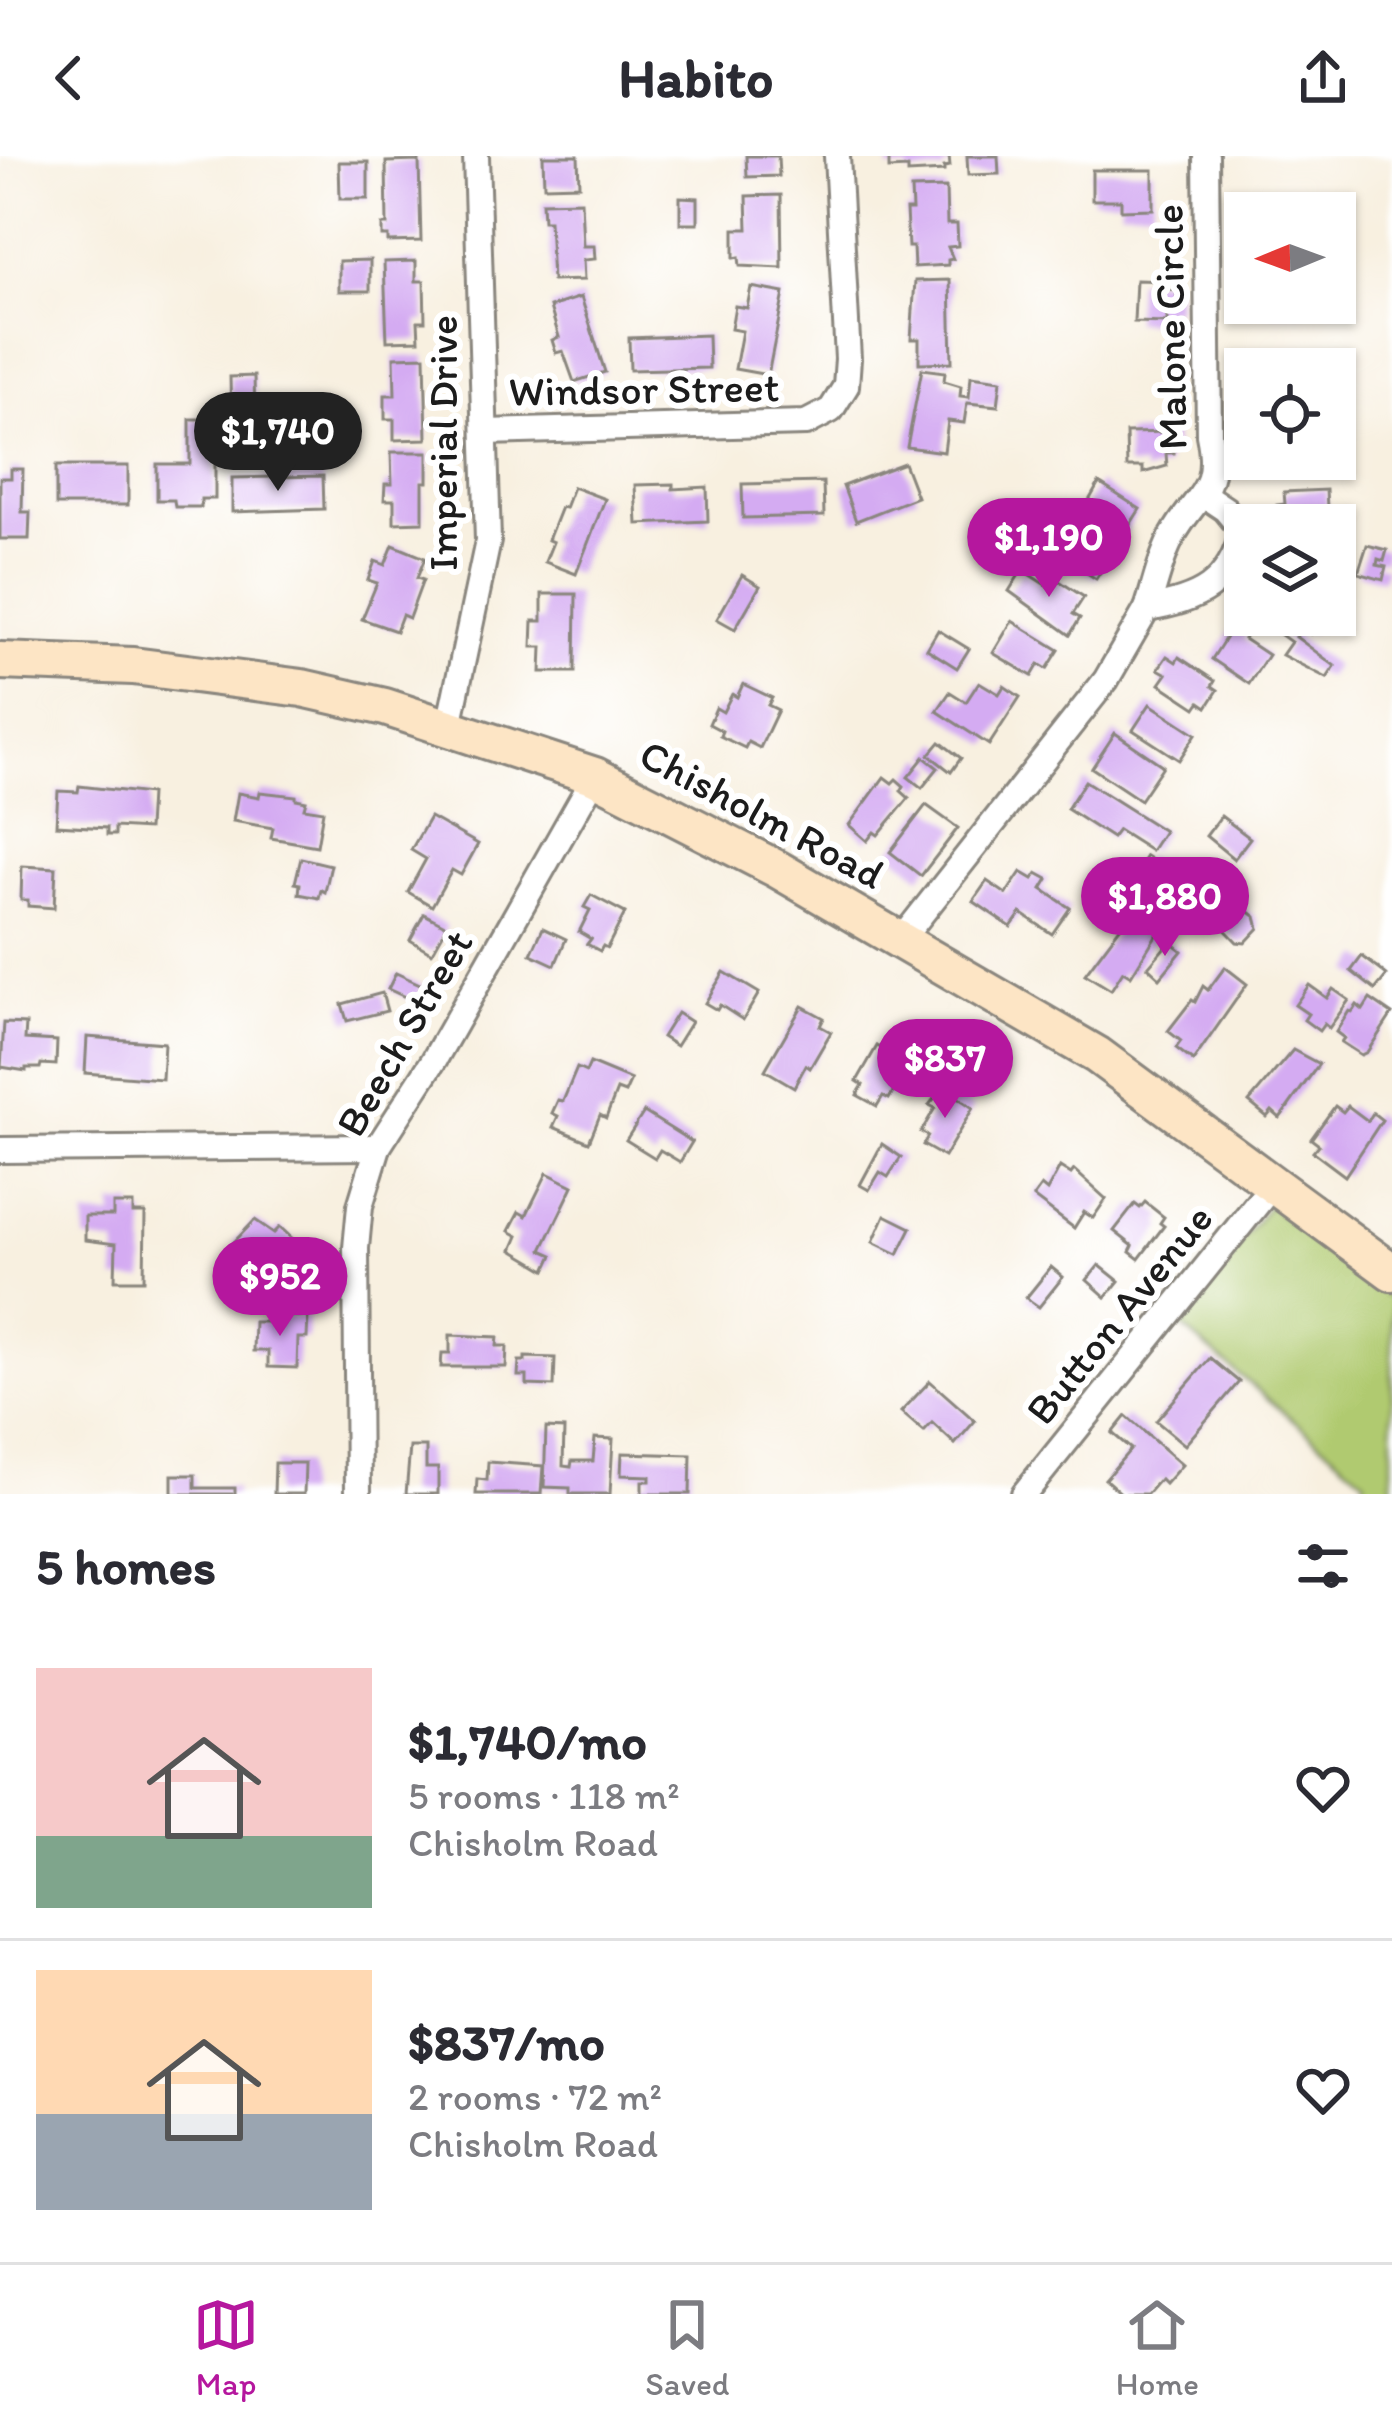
<!DOCTYPE html>
<html lang="en">
<head>
<meta charset="utf-8">
<style>
	body { margin:0; font-family:Itim,sans-serif; background:#f2f2f3; color:#2b2b33; height:100vh; display:flex; flex-direction:column; font-size:45px; white-space:nowrap }
	* { box-sizing:border-box; margin:0 }
	p { font-size:39px; color:#7c7c81 }
	.icon { flex:none; width:66px; height:66px; fill:none; stroke:currentColor; stroke-width:2; stroke-linecap:round; stroke-linejoin:round }
	.map { position:relative; height:1338px; overflow:hidden }
	.side { display:flex; flex-direction:column; background:#fff; flex:1 }
	.side>* { flex:none }
	.needle { width:78px; rotate:269deg }
	.controls { position:absolute; left:1224px; top:36px; display:grid; gap:24px }
	.controls a { display:grid; place-items:center; width:132px; height:132px; border-radius:0px; background:#fff; box-shadow:0 3px 9px #0004; font-size:60px }
	.price { position:absolute; translate:-50% -102px; padding:0 27px; border-radius:42px; background:#b5179e; color:#fff; font-size:39px; line-height:78px; filter:drop-shadow(0 3px 6px #0008) }
	.price::after { content:''; position:absolute; left:50%; top:72px; width:36px; height:27px; margin-left:-18px; background:inherit; clip-path:polygon(0 0,100% 0,50% 100%) }
	.price.on { background:#222; color:#fff }
	ul { padding:0; list-style:none }
	li { display:flex; align-items:center; gap:36px; height:300px; padding:0 36px }
	li+li { border-top:3px solid #e1e1e2 }
	li span { display:grid; place-items:center; flex:none; width:336px; height:240px; border-radius:0px; color:#555 }
	li>.icon { margin-inline-start:auto }
	span .icon { width:144px; height:144px; fill:#fffc; stroke-width:1 }
	li b { font-size:51px }
	h2 { display:flex; justify-content:space-between; align-items:center; height:144px; padding:0 36px; font-size:51px }
	header { display:flex; justify-content:space-between; align-items:center; height:156px; padding:0 36px; background:#fff; font-size:54px; font-weight:700 }
	.tab-bar { display:flex; justify-content:space-around; align-items:center; height:168px; border-top:3px solid #e1e1e2; background:#fff; font-size:33px; color:#7c7c81 }
	.tab-bar a { display:grid; justify-items:center; gap:6px }
	.tab-bar .on { color:#b5179e }
	.map>svg:first-child { display:block }
	.green { fill:#b0ca6f; stroke:#667346; stroke-width:3 }
	.building { fill:#d4abf2 }
	.lines { fill:none; stroke-linecap:round; stroke-linejoin:round }
	.minor-casing { stroke:#8a867e; stroke-width:30 }
	.secondary-casing { stroke:#8a867e; stroke-width:42 }
	.minor { stroke:#fff; stroke-width:24 }
	.secondary { stroke:#fde5c5; stroke-width:36 }
	.labels { text-anchor:middle; dominant-baseline:central; stroke-width:12; stroke-linejoin:round; paint-order:stroke }
	.street-label { font-size:42px; fill:#1c1c1c; stroke:#fff }
</style>
</head>
<body>
<header><svg class="icon" aria-label="back" viewBox="0 0 24 24"><path d="M15 5l-7 7 7 7"/></svg>Habito<svg class="icon" aria-label="share" viewBox="0 0 24 24"><path d="M12 15V3M7 8l5-5 5 5M5 13v7h14v-7"/></svg></header>
<div class="map">
<svg width="1392" height="1338" viewBox="0 0 1392 1338">
	<rect width="100%" height="100%" fill="#fff"/>
	<filter id="ink" filterUnits="userSpaceOnUse"><feTurbulence type="fractalNoise" baseFrequency=".00833" numOctaves="2"/><feDisplacementMap in="SourceGraphic" scale="24" xChannelSelector="R" yChannelSelector="G"/><feConvolveMatrix kernelMatrix="1 2 1 2 8 2 1 2 1" color-interpolation-filters="sRGB"/></filter>
	<filter id="wash" filterUnits="userSpaceOnUse"><feTurbulence type="fractalNoise" baseFrequency=".004" numOctaves="4" result="noise"/><feDisplacementMap in="SourceGraphic" scale="48" xChannelSelector="R" yChannelSelector="G"/><feGaussianBlur stdDeviation="2.7" result="paint"/><feColorMatrix in="noise" values="0 0 0 0 0 0 0 0 0 0 0 0 0 0 0 0 0 1.4 0 .05"/><feComposite in="paint" operator="in"/></filter>
	<g filter="url(#wash)">
		<rect width="100%" height="100%" fill="#f8f0e0"/>
		<!-- green -->
		<polygon class="green" points="1269,1049 1392,1144 1392,1338 1364,1338 1364,1323 1177,1167"/>
		<g id="blocks">
			<!-- building -->
			<g class="building">
				<polygon points="543,0 578,0 579,29 544,30"/>
				<polygon points="746,0 778,0 779,20 747,21"/>
				<polygon points="889,0 949,0 950,10 944,11 944,15 908,17 908,12 889,13"/>
				<polygon points="967,0 998,0 999,18 968,19"/>
				<polygon points="419,5 421,85 388,86 388,80 382,80 382,69 387,69 386,6"/>
				<polygon points="339,6 368,6 368,43 340,43"/>
				<polygon points="1092,14 1153,14 1153,53 1121,54 1121,44 1092,44"/>
				<polygon points="946,32 947,68 957,68 958,90 948,91 953,103 948,104 948,109 914,111 913,91 908,91 906,54 912,54 911,33"/>
				<polygon points="781,39 782,112 740,110 739,101 734,102 734,73 748,73 747,40"/>
				<polygon points="680,41 698,42 698,67 680,67"/>
				<polygon points="581,45 583,90 594,90 595,103 583,104 584,124 552,125 549,65 543,65 542,46"/>
				<polygon points="370,104 370,135 339,135 339,105"/>
				<polygon points="416,105 416,125 424,125 425,165 418,165 419,184 387,185 384,106"/>
				<polygon points="950,124 952,206 919,207 919,183 911,183 915,125"/>
				<polygon points="1136,124 1167,125 1167,134 1177,135 1176,154 1167,153 1167,167 1134,166"/>
				<polygon points="751,131 784,137 768,219 735,213 742,175 731,173 735,150 747,152"/>
				<polygon points="581,141 605,216 574,226 563,195 556,197 552,184 559,181 550,151"/>
				<rect x="1267" y="147" width="38" height="10"/>
				<polygon points="708,179 709,212 630,214 629,182"/>
				<polygon points="425,200 427,283 394,284 394,263 385,263 385,239 395,239 394,201"/>
				<polygon points="922,213 945,216 944,225 961,230 960,240 969,241 971,220 1001,224 998,250 967,247 964,267 948,265 944,296 907,291"/>
				<polygon points="254,220 255,261 231,261 230,221"/>
				<polygon points="190,263 215,263 215,343 201,343 201,351 175,351 174,344 157,344 157,308 190,308"/>
				<polygon points="1174,276 1174,297 1166,297 1167,310 1143,317 1143,311 1127,311 1126,277"/>
				<polygon points="391,296 428,296 428,326 423,326 423,366 394,367 394,344 384,344 385,328 392,328"/>
				<polygon points="904,307 917,341 856,365 843,330"/>
				<rect x="56" y="310" width="72" height="39"/>
				<polygon points="11,313 23,313 22,356 30,356 29,383 0,383 0,322 11,322"/>
				<polygon points="323,320 324,353 232,356 232,322"/>
				<polygon points="823,326 824,360 743,362 742,328"/>
				<polygon points="1099,327 1140,353 1123,380 1083,355"/>
				<polygon points="673,328 673,333 707,331 708,365 637,368 635,329"/>
				<polygon points="573,331 605,343 576,418 545,406 553,386 548,384 561,351 565,352"/>
				<polygon points="1326,334 1328,369 1286,369 1285,360 1278,360 1277,349 1285,348 1284,336"/>
				<polygon points="1053,377 1073,389 1080,377 1112,397 1096,423 1045,390"/>
				<polygon points="393,389 425,402 417,422 423,424 409,462 402,459 396,475 362,463 377,427 368,424 375,405 385,409"/>
				<polygon points="1367,389 1387,394 1384,405 1378,403 1377,409 1386,411 1383,424 1358,417"/>
				<polygon points="1022,414 1047,430 1053,421 1084,441 1073,458 1080,462 1070,479 1009,435"/>
				<polygon points="742,419 760,430 735,473 717,463"/>
				<polygon points="542,438 576,438 575,516 541,516 542,491 532,491 533,465 542,465"/>
				<polygon points="1253,459 1312,459 1320,464 1311,478 1302,472 1296,481 1335,510 1327,522 1282,499 1291,486"/>
				<polygon points="1237,464 1250,473 1244,483 1268,499 1249,528 1212,503"/>
				<polygon points="1012,465 1059,494 1047,513 1039,508 1032,520 993,497"/>
				<polygon points="938,474 969,493 957,512 927,493"/>
				<polygon points="1167,500 1176,506 1179,501 1215,525 1212,530 1218,534 1207,551 1200,546 1196,552 1160,528 1167,518 1158,513"/>
				<polygon points="979,526 999,538 1004,530 1020,541 989,589 937,555 950,536 966,546"/>
				<polygon points="743,528 772,542 768,549 778,554 760,592 748,586 745,592 720,580 722,575 709,568 716,552 723,556 732,538 737,541"/>
				<polygon points="1150,548 1196,578 1179,604 1133,574"/>
				<polygon points="1115,577 1163,610 1140,644 1092,612"/>
				<polygon points="940,586 961,602 951,616 929,599"/>
				<polygon points="924,601 938,612 922,632 908,621"/>
				<polygon points="884,621 892,627 896,623 904,630 901,635 909,642 878,679 874,676 867,685 849,669"/>
				<polygon points="1085,625 1164,675 1151,695 1118,674 1112,682 1067,653"/>
				<polygon points="79,630 150,638 148,673 115,671 115,679 107,679 107,672 56,669 58,635 78,636"/>
				<polygon points="260,636 296,640 296,643 306,645 304,652 323,655 317,690 271,682 273,672 233,665 238,637 259,641"/>
				<polygon points="926,649 958,672 921,720 890,696"/>
				<polygon points="1221,660 1250,682 1234,703 1206,680"/>
				<polygon points="430,661 478,688 461,719 452,714 432,750 408,736 426,703 411,694"/>
				<polygon points="1146,700 1168,715 1159,728 1137,714"/>
				<polygon points="301,702 331,709 325,736 321,734 319,742 299,738 300,728 295,727"/>
				<polygon points="22,710 56,712 54,752 28,750 28,744 21,744"/>
				<polygon points="1021,716 1033,723 1037,717 1048,723 1042,733 1070,752 1052,778 1021,757 1011,771 973,745 987,725 1006,738"/>
				<polygon points="591,739 625,757 607,792 603,790 600,795 587,788 591,783 579,776 590,754 584,751"/>
				<polygon points="1227,739 1256,761 1259,772 1245,787 1237,786 1211,759"/>
				<polygon points="1164,746 1184,759 1170,780 1160,773 1131,820 1123,815 1111,834 1085,818 1124,766 1119,762 1128,749 1152,765"/>
				<polygon points="424,758 447,770 432,797 410,784"/>
				<polygon points="543,772 566,783 555,809 531,798"/>
				<polygon points="1170,785 1182,795 1160,822 1148,811"/>
				<polygon points="1362,800 1387,819 1375,834 1351,815"/>
				<polygon points="1225,811 1247,828 1193,905 1176,892 1181,885 1168,875 1192,844 1195,846 1203,830 1208,834"/>
				<polygon points="724,816 759,837 743,864 720,849 717,854 705,847"/>
				<polygon points="396,817 422,829 414,845 388,833"/>
				<polygon points="1309,829 1327,842 1333,833 1349,844 1329,872 1324,868 1319,875 1304,864 1308,858 1295,849"/>
				<polygon points="382,837 387,855 347,865 342,848"/>
				<polygon points="1370,843 1392,858 1367,896 1361,899 1341,886 1344,882 1336,876 1349,855 1352,856 1357,849 1363,854"/>
				<polygon points="802,850 824,862 820,870 831,876 810,912 806,909 794,931 765,914"/>
				<polygon points="677,857 691,866 676,890 662,881"/>
				<polygon points="4,867 26,868 25,883 57,885 56,909 41,908 40,912 26,912 26,915 1,911"/>
				<polygon points="87,881 164,887 162,923 85,917"/>
				<polygon points="877,890 892,898 889,904 905,914 889,943 883,940 877,950 857,939 863,929 857,925"/>
				<polygon points="1293,894 1319,908 1280,962 1272,955 1267,961 1249,946"/>
				<polygon points="590,907 631,924 625,937 617,934 606,962 600,959 589,986 553,971 558,960 552,957 558,944 563,945 577,912 586,916"/>
				<polygon points="943,931 973,952 944,1001 923,989 928,980 921,976 935,952 929,949"/>
				<polygon points="1335,950 1343,956 1348,950 1368,965 1373,957 1382,964 1345,1020 1313,996 1319,989 1311,983"/>
				<polygon points="644,956 692,986 680,1006 660,994 655,1002 626,984"/>
				<polygon points="882,988 901,1001 888,1021 880,1016 869,1034 860,1029"/>
				<polygon points="1060,1011 1071,1018 1074,1014 1106,1043 1093,1062 1084,1056 1074,1072 1033,1041 1041,1030 1047,1035"/>
				<polygon points="547,1017 573,1030 542,1094 553,1099 546,1114 512,1094 518,1080 509,1075 519,1056 526,1060"/>
				<polygon points="1145,1046 1164,1061 1160,1067 1164,1070 1139,1103 1130,1096 1133,1090 1114,1075 1135,1048 1140,1052"/>
				<polygon points="113,1048 133,1048 133,1057 145,1057 144,1124 115,1124 116,1088 85,1084 85,1060 113,1060"/>
				<polygon points="885,1059 911,1072 898,1098 873,1086"/>
				<polygon points="255,1064 274,1077 280,1071 296,1086 285,1097 292,1104 272,1125 234,1086"/>
				<polygon points="1099,1109 1119,1125 1106,1141 1087,1124"/>
				<polygon points="1051,1111 1063,1121 1039,1151 1026,1142"/>
				<polygon points="268,1159 308,1161 307,1182 298,1182 297,1212 268,1211 268,1195 253,1195 254,1166 268,1166"/>
				<polygon points="450,1179 498,1181 497,1190 507,1190 506,1211 441,1211 442,1197 450,1197"/>
				<polygon points="525,1201 555,1202 554,1230 527,1229 527,1220 518,1220 519,1205 525,1205"/>
				<polygon points="1210,1202 1239,1226 1185,1289 1156,1265"/>
				<polygon points="930,1225 975,1265 955,1288 932,1267 924,1276 901,1256"/>
				<polygon points="1126,1260 1182,1309 1165,1328 1160,1323 1147,1338 1122,1338 1105,1323 1131,1293 1112,1277"/>
				<polygon points="546,1272 564,1273 563,1310 571,1311 572,1305 593,1305 595,1282 613,1283 610,1338 570,1338 570,1332 544,1331"/>
				<polygon points="410,1291 426,1291 426,1312 438,1312 438,1338 406,1338"/>
				<polygon points="622,1297 691,1299 690,1338 642,1338 642,1325 650,1325 650,1320 621,1319"/>
				<polygon points="488,1306 543,1310 541,1338 476,1338 477,1323 487,1324"/>
				<polygon points="275,1307 305,1307 304,1338 274,1338"/>
				<polygon points="172,1319 195,1319 195,1332 235,1332 235,1338 172,1338"/>
			</g>
		</g>
	</g>
	<g filter="url(#ink)">
		<use href="#blocks" fill-opacity="0" stroke="#8a867e" stroke-width="3"/>
		<g class="lines">
			<defs>
				<g id="minor">
					<polyline points="485,276 806,267 831,254 846,230 848,203 837,0"/>
					<path d="M1147,453c8,-23 13,-50 25,-72 24,-44 49,-44 37,-102l-3,-279"/>
					<polyline points="449,570 488,385 476,0"/>
					<path d="M900,785l206,-261 41,-71c52,-9 82,-23 96,-78l-18,-22 -21,-14"/>
					<polyline points="0,994 378,991"/>
					<polyline points="358,1338 356,1092 360,1050 378,991 434,904 595,620"/>
					<polyline points="1024,1338 1274,1027"/>
				</g>
				<polyline id="secondary" points="0,505 133,510 302,532 385,551 595,620 777,713 1097,899 1392,1116"/>
			</defs>
			<!-- minor casing -->
			<use href="#minor" class="minor-casing"/>
			<!-- secondary casing -->
			<use href="#secondary" class="secondary-casing"/>
			<!-- minor -->
			<use href="#minor" class="minor"/>
			<!-- secondary -->
			<use href="#secondary" class="secondary"/>
		</g>
	</g>
	<g class="labels">
		<!-- street labels -->
		<g class="street-label">
			<text transform="translate(1170 171) rotate(-91)">Malone Circle</text>
			<text transform="translate(644 233) rotate(-1)">Windsor Street</text>
			<text transform="translate(442 287) rotate(-90)">Imperial Drive</text>
			<text transform="translate(762 658) rotate(28)">Chisholm Road</text>
			<text transform="translate(404 877) rotate(-60)">Beech Street</text>
			<text transform="translate(1119 1158) rotate(-51)">Button Avenue</text>
		</g>
	</g>
</svg>
<div class="controls">
<a><svg class="needle" viewBox="-14 -14 28 28"><path d="M0-13l5 13h-10z" fill="#e53935"/><path d="M0 13l5-13h-10z" fill="#7c7c81"/></svg></a>
<a><svg class="icon" aria-label="locate" viewBox="0 0 24 24"><circle cx="12" cy="12" r="6"/><path d="M12 2v4M12 18v4M2 12h4M18 12h4"/></svg></a>
<a><svg class="icon" aria-label="layers" viewBox="0 0 24 24"><path d="M12 4l9 5-9 5-9-5zM3 14l9 5 9-5"/></svg></a>
</div>
<b class="price on" style="left:278px;top:338px">$1,740</b>
<b class="price" style="left:1049px;top:444px">$1,190</b>
<b class="price" style="left:1165px;top:803px">$1,880</b>
<b class="price" style="left:945px;top:965px">$837</b>
<b class="price" style="left:280px;top:1183px">$952</b>
</div>
<section class="side">
<h2>5 homes<svg class="icon" aria-label="filters" viewBox="0 0 24 24"><path d="M4 7h16M4 17h16"/><circle cx="9" cy="7" r="2"/><circle cx="15" cy="17" r="2"/></svg></h2>
<ul>
<li><span style="background:linear-gradient(#f6c9c9 70%,#7fa58c 0)"><svg class="icon" aria-label="home" viewBox="0 0 24 24"><path d="M3 11l9-7 9 7M6 9v11h12V9"/></svg></span><div><b>$1,740/mo</b><p>5 rooms · 118 m²</p><p>Chisholm Road</p></div><svg class="icon" aria-label="heart" viewBox="0 0 24 24"><path d="M12 20l-8-8c-3-5 5-10 8-4 3-6 11-1 8 4z"/></svg></li>
<li><span style="background:linear-gradient(#ffd9b3 60%,#9aa5b1 0)"><svg class="icon" aria-label="home" viewBox="0 0 24 24"><path d="M3 11l9-7 9 7M6 9v11h12V9"/></svg></span><div><b>$837/mo</b><p>2 rooms · 72 m²</p><p>Chisholm Road</p></div><svg class="icon" aria-label="heart" viewBox="0 0 24 24"><path d="M12 20l-8-8c-3-5 5-10 8-4 3-6 11-1 8 4z"/></svg></li>
</ul>
</section>
<nav class="tab-bar">
<a class="on"><svg class="icon" aria-label="map" viewBox="0 0 24 24"><path d="M3 6l6-2 6 2 6-2v14l-6 2-6-2-6 2zM9 4v14M15 6v14"/></svg>Map</a>
<a><svg class="icon" aria-label="saved" viewBox="0 0 24 24"><path d="M7 4h10v16l-5-4-5 4z"/></svg>Saved</a>
<a><svg class="icon" aria-label="home" viewBox="0 0 24 24"><path d="M3 11l9-7 9 7M6 9v11h12V9"/></svg>Home</a>
</nav>
</body>
</html>
